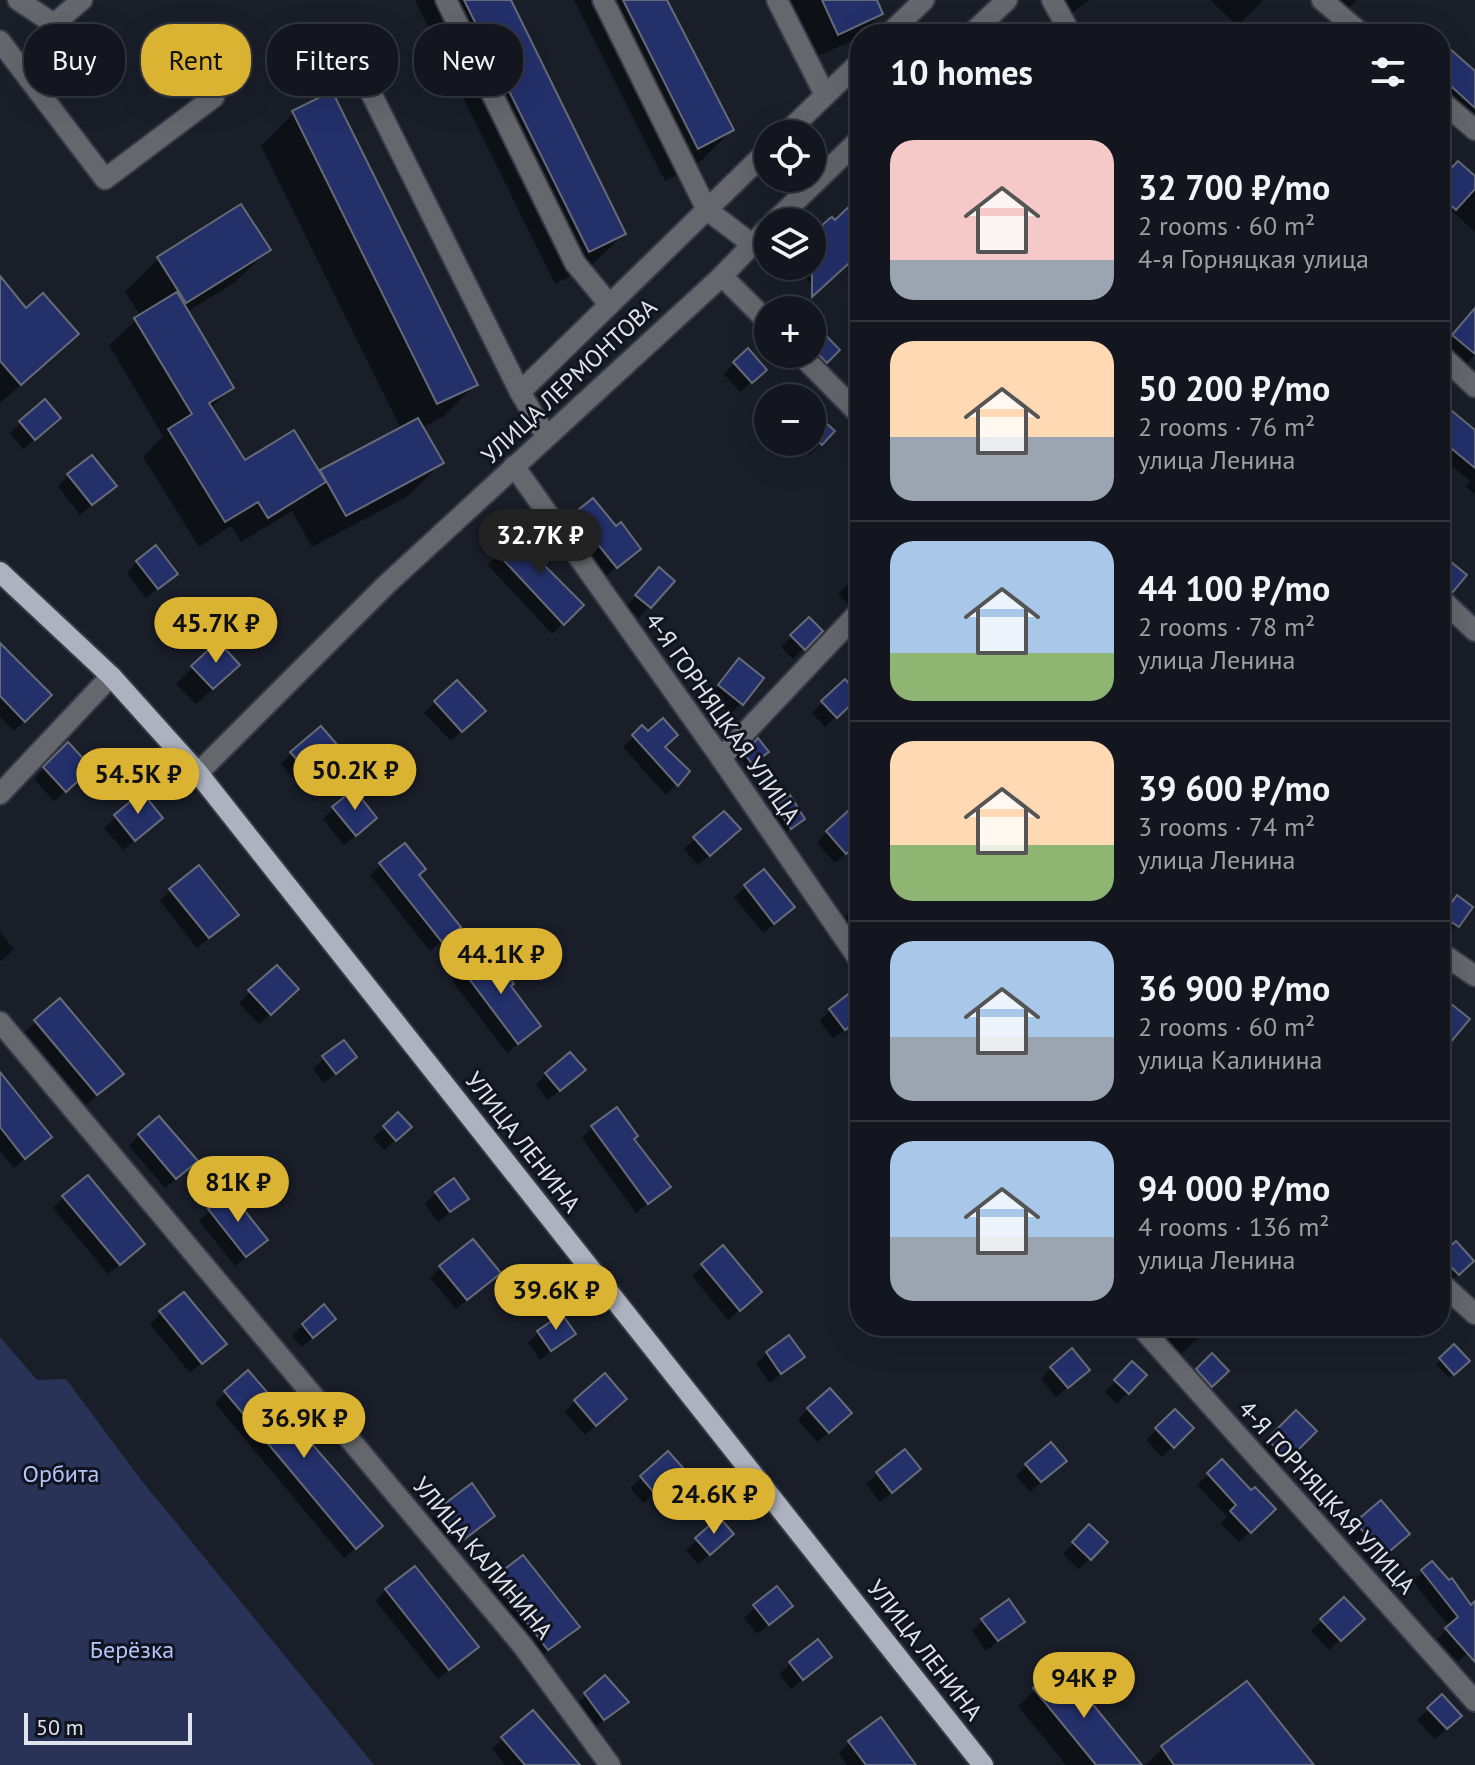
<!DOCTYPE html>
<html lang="en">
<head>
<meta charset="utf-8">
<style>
	body { margin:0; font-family:"PT Sans",sans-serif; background:#21232c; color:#f1f3f6; height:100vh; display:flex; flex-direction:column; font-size:30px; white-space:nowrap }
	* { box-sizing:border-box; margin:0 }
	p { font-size:26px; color:#9d9fa4 }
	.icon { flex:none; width:44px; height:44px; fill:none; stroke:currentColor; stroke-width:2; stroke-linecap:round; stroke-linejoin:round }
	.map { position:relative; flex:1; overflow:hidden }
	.side { position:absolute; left:850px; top:24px; width:600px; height:1312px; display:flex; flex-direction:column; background:#14161f; border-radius:32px; box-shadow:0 8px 32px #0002,0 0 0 2px #33353d }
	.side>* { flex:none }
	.banner { position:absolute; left:24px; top:24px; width:706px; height:72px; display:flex; gap:16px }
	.controls { position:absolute; left:754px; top:120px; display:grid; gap:16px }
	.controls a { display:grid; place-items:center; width:72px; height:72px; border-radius:50%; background:#14161f; box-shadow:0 8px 32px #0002,0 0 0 2px #33353d; font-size:40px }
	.scale { position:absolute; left:24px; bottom:20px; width:168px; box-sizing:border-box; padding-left:8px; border:4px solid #e0e3eb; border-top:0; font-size:22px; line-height:28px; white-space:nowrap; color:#e0e3eb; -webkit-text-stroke:6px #11141f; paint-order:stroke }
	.price { position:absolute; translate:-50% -68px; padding:0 18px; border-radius:28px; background:#dab333; color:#111; font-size:26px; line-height:52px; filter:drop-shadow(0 2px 4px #0008) }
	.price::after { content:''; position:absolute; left:50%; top:48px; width:24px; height:18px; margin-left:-12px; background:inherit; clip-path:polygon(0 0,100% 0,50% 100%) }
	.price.current { background:#222; color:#fff }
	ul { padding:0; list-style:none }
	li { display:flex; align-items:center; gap:24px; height:200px; padding:0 40px }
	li+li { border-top:2px solid #33353d }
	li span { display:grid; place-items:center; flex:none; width:224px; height:160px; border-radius:24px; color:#555 }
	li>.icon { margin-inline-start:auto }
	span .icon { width:96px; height:96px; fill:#fffc; stroke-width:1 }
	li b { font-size:34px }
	h2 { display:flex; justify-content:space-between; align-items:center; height:96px; padding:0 40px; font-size:34px }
	.tag { padding:0 28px; border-radius:32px; background:#14161f; box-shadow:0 8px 32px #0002,0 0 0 2px #33353d; font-size:28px; line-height:72px }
	.tag.current { background:#dab333; color:#111 }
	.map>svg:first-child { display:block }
	.green { fill:#283357 }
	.shadow { fill:#0007 }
	.building { fill:#23306a; stroke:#666b78; stroke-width:2 }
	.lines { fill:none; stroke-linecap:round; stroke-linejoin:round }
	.minor-casing { stroke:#363a44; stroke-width:24 }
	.major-casing { stroke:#363a44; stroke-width:24 }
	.minor { stroke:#65676d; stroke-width:20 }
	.major { stroke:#adb2be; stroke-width:20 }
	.labels { text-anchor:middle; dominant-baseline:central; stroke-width:6; stroke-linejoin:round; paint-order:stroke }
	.street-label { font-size:24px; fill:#e0e3eb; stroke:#11141f }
	.park-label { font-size:24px; fill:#b2c4fa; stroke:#11141f }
</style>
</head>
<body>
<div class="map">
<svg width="1475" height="1765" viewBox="0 0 1475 1765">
	<rect width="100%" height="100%" fill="#1a1e29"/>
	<!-- green -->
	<polygon class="green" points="0,1337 37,1380 66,1379 142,1481 374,1765 0,1765"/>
	<!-- shadow -->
	<g class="shadow">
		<polygon points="415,0 508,0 624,234 591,266 555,284"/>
		<polygon points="574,0 665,0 732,130 699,163 665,181"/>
		<polygon points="786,0 875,0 881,14 856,39 813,58"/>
		<polygon points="1052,0 1089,0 1062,20"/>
		<polygon points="1210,0 1263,0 1238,26"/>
		<polygon points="1329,0 1357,0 1344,13"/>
		<polygon points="1296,27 1303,34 1289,34"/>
		<polygon points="1422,27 1430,34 1416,34"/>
		<polygon points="1440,43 1475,79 1475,128 1440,96"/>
		<polygon points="294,113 476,384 443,417 421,428 441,463 408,496 312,547 292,511 241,542 231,526 199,547 143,457 163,436 109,345 141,316 125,292 158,259 268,250 235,282 187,312 232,387 210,409 244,463 319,474 401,429 261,146"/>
		<polygon points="1440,149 1475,180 1475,232 1452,211 1444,219 1440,215"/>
		<polygon points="832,220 860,251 817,290 795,266 812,266 812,243 817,239 814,236"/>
		<polygon points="0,279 56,354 0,403"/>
		<polygon points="812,324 837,350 815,372 812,354"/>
		<polygon points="1475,329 1475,355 1465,365 1443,347 1455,332"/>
		<polygon points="734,363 754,380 740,392 724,374"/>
		<polygon points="1440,403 1475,437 1475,494 1465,486 1470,481 1440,456"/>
		<polygon points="812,412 833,432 810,455 797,442 812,442"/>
		<polygon points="21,423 48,428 23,449 10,433"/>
		<polygon points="69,475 114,486 80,515 58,486"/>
		<polygon points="574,515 615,528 639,549 605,577 564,526"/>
		<polygon points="499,554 540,565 581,605 552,634 488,565"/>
		<polygon points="1440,555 1464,576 1441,602 1440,601"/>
		<polygon points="137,562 175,573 146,598 127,573"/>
		<polygon points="860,572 860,602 853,609 838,594"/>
		<polygon points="649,581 672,581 639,618 626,607"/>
		<polygon points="809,620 820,631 793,659 781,647"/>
		<polygon points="0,650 50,695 14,731 0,717"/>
		<polygon points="193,667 221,681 196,704 176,684"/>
		<polygon points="729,671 741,703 731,714 709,696"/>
		<polygon points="457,682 472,721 451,741 424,713"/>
		<polygon points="823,702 847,706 825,727 812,713"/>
		<polygon points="642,728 676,784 666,795 623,747"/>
		<polygon points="758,741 761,757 747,768 741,759"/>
		<polygon points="68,745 79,779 54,801 34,779"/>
		<polygon points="292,753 326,758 297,783 281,764"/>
		<polygon points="141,795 149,828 123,850 104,828"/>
		<polygon points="777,806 798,824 786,832 772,811"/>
		<polygon points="333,808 364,829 344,845 323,819"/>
		<polygon points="860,816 860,841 835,863 817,843 827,832"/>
		<polygon points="695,839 728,840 698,865 684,849"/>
		<polygon points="381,865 417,875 447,937 430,951 370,875"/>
		<polygon points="764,872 782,918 763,933 734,897"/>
		<polygon points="171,890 225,925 197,948 160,901"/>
		<polygon points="860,903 860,936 858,937 844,918"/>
		<polygon points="1452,903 1470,908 1452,931 1440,922"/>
		<polygon points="0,932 14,949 0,962"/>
		<polygon points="463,970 509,987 539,1026 507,1053 452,981"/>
		<polygon points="250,992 286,1000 259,1024 239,1003"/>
		<polygon points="860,1008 860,1018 833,1039 820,1021 830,1010"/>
		<polygon points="36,1022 110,1084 86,1105 25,1032"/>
		<polygon points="355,1057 324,1083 313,1069 324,1058"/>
		<polygon points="546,1074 572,1080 548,1100 536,1085"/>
		<polygon points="0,1075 49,1137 14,1168 0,1151"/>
		<polygon points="398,1115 398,1138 384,1150 373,1138"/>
		<polygon points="592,1127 631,1139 668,1187 636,1213 582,1138"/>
		<polygon points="139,1135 184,1172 165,1188 129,1146"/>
		<polygon points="436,1193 466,1199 438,1222 425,1204"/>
		<polygon points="229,1195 255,1250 235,1266 199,1221"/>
		<polygon points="64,1197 132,1254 108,1274 53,1208"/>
		<polygon points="1456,1244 1472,1261 1447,1285 1440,1277 1440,1259"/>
		<polygon points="723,1248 749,1302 728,1320 692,1276"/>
		<polygon points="441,1267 488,1283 456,1309 430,1278"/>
		<polygon points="161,1313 224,1344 190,1373 150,1324"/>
		<polygon points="303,1325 323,1329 302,1347 292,1336"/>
		<polygon points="1169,1326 1211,1326 1180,1355 1160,1335"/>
		<polygon points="1392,1326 1412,1326 1401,1336"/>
		<polygon points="539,1332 573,1333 540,1360 528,1343"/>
		<polygon points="1454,1347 1467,1361 1449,1378 1436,1364"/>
		<polygon points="767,1353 802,1357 770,1383 756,1364"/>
		<polygon points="1212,1356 1226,1371 1200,1396 1186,1381"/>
		<polygon points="1132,1364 1128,1393 1117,1404 1105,1392"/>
		<polygon points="1051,1368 1077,1380 1056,1397 1041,1379"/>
		<polygon points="226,1392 370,1536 344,1558 215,1403"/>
		<polygon points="575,1401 614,1410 585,1435 565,1412"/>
		<polygon points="808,1409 839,1424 817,1442 798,1420"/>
		<polygon points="1175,1412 1191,1428 1162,1457 1146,1440"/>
		<polygon points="1296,1413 1314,1431 1276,1469 1258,1451"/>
		<polygon points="905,1452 908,1480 880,1502 866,1484"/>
		<polygon points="668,1454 670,1479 643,1503 630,1488"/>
		<polygon points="1222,1462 1251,1493 1273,1509 1239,1542 1221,1523 1227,1517 1197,1485"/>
		<polygon points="1027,1465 1053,1471 1030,1492 1016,1476"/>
		<polygon points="1381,1502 1397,1544 1372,1565 1346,1534"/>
		<polygon points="439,1511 481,1526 450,1550 429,1521"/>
		<polygon points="719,1520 720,1545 698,1564 686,1550"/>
		<polygon points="1089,1527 1105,1542 1079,1569 1063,1554"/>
		<polygon points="1423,1572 1449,1583 1475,1612 1475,1647 1458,1662 1437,1639 1449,1627 1413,1581"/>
		<polygon points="494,1579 578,1627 537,1660 483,1590"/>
		<polygon points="776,1589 779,1617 757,1634 744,1618"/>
		<polygon points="386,1590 466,1657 438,1679 376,1601"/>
		<polygon points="1344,1600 1351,1630 1329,1650 1311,1631"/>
		<polygon points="983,1620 1023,1621 986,1651 972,1631"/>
		<polygon points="817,1642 818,1667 791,1689 779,1674"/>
		<polygon points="1246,1684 1309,1765 1146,1765 1162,1748"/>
		<polygon points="1035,1690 1135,1765 1066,1765 1018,1706"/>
		<polygon points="586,1695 626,1702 593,1729 575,1706"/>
		<polygon points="1442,1697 1449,1726 1435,1739 1417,1720"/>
		<polygon points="533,1713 577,1765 505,1765 492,1749"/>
		<polygon points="850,1743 914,1765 847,1765 839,1753"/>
	</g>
	<!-- building -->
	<g class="building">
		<polygon points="464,0 511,0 626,234 589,252"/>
		<polygon points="623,0 667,0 734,130 698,149"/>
		<polygon points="822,0 877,0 883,14 838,35"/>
		<polygon points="1440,40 1475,71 1475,108 1440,76"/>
		<polygon points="332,91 478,385 437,404 292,111"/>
		<polygon points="1458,161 1475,176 1475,189 1456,210 1440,195 1440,180"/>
		<polygon points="860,196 860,253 812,297 812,241 820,233 817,230 830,218 832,217 835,220"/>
		<polygon points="241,204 271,250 186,303 157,257"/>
		<polygon points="0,276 26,308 43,293 79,334 21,385 0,361"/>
		<polygon points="177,292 234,388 209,403 245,460 294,430 326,482 268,518 258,502 225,522 168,429 192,414 134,318"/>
		<polygon points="1475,308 1475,354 1452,335"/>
		<polygon points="812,321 840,350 827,363 812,348"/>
		<polygon points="748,348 767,370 752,383 733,362"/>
		<polygon points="45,399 61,418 35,440 19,421"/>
		<polygon points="1440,401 1475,430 1475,468 1440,439"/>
		<polygon points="812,410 835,431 822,445 812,436"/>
		<polygon points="418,418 444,463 346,516 320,470"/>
		<polygon points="92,455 117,486 92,505 67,474"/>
		<polygon points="593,498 616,526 621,522 641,549 617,568 573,514"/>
		<polygon points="522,531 547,560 543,564 584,605 564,625 497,553"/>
		<polygon points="156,545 178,574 158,589 136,561"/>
		<polygon points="1440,553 1467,575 1453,592 1440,583"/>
		<polygon points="659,567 675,581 651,608 635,595"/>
		<polygon points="809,617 823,631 805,650 790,635"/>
		<polygon points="218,641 240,665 213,689 191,666"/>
		<polygon points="0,643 52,695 25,722 0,696"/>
		<polygon points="739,658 764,678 743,705 718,685"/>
		<polygon points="845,679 860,696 837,718 821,701"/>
		<polygon points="457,680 486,711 462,732 434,701"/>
		<polygon points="663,718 678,735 665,747 690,771 678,786 632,735 642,725 648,731"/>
		<polygon points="321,726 340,748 309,773 290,752"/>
		<polygon points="758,738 769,752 752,764 744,753"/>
		<polygon points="68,742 92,768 66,792 43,767"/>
		<polygon points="354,789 377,818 356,836 332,807"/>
		<polygon points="142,792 163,818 135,841 114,815"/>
		<polygon points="790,795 805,819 791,829 775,805"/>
		<polygon points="860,800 860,842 846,854 826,831"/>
		<polygon points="724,811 741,829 710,856 693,837"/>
		<polygon points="405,843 426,869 419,875 461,927 442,942 379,863"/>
		<polygon points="199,865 239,915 209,938 169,889"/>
		<polygon points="764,869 795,907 774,924 744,885"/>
		<polygon points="1457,895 1473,907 1459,927 1442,916"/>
		<polygon points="488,949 514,984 511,986 541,1026 518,1044 461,968"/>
		<polygon points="277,965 299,989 271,1015 248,990"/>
		<polygon points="851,992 860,1004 860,1019 845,1030 829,1009"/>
		<polygon points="1440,995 1470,1019 1440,1055"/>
		<polygon points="60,998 124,1074 97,1095 34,1020"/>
		<polygon points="344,1040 357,1057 336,1074 322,1056"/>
		<polygon points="570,1052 586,1070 560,1091 545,1073"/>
		<polygon points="0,1072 52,1137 25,1159 0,1127"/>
		<polygon points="617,1107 638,1136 634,1139 671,1187 648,1204 591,1126"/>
		<polygon points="398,1112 412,1127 396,1141 383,1126"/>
		<polygon points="159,1116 198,1161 176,1179 138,1134"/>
		<polygon points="88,1175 145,1244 120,1265 62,1196"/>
		<polygon points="454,1178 469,1199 450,1212 435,1192"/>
		<polygon points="230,1192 268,1240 246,1257 208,1209"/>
		<polygon points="473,1239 501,1273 467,1300 439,1266"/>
		<polygon points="1456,1241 1474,1261 1459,1275 1440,1256"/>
		<polygon points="723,1245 762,1292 740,1311 701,1264"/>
		<polygon points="184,1292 227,1344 202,1364 159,1311"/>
		<polygon points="324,1304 336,1319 313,1338 302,1324"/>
		<polygon points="562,1314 576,1334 551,1351 537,1331"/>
		<polygon points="789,1335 805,1357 781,1374 766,1352"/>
		<polygon points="1454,1344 1470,1361 1454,1375 1439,1358"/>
		<polygon points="1072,1348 1090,1370 1068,1388 1050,1367"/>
		<polygon points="1212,1353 1229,1371 1212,1387 1196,1369"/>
		<polygon points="1132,1361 1147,1375 1129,1394 1114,1380"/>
		<polygon points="248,1370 383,1526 356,1549 224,1391"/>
		<polygon points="605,1373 627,1399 596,1426 574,1400"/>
		<polygon points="830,1388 852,1413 829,1433 807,1408"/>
		<polygon points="1175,1409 1194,1428 1174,1448 1155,1428"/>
		<polygon points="1296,1410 1317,1431 1288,1460 1267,1439"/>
		<polygon points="1051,1442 1067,1461 1041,1482 1025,1464"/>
		<polygon points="905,1449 921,1469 892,1493 876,1472"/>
		<polygon points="668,1451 684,1469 655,1494 640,1476"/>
		<polygon points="1222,1459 1251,1490 1255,1487 1276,1509 1251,1533 1230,1511 1236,1505 1207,1473"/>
		<polygon points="472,1483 495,1516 462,1541 438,1509"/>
		<polygon points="1381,1500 1410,1534 1384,1556 1355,1522"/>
		<polygon points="719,1517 734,1534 710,1555 695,1538"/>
		<polygon points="1089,1524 1108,1542 1091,1560 1072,1542"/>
		<polygon points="523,1555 580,1627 548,1650 493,1578"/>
		<polygon points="1432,1561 1449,1580 1452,1578 1471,1605 1475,1601 1475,1662 1445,1628 1458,1617 1421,1570"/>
		<polygon points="415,1566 479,1647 449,1670 385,1589"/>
		<polygon points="777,1586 793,1606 769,1625 753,1605"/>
		<polygon points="1344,1597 1365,1619 1341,1641 1320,1619"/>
		<polygon points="1009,1599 1025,1622 998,1641 981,1619"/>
		<polygon points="818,1639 832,1657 803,1680 789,1662"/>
		<polygon points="1061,1665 1142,1765 1096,1765 1033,1688"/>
		<polygon points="605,1675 629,1702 604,1720 584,1693"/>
		<polygon points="1247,1681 1314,1765 1174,1765 1161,1746"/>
		<polygon points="1442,1694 1462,1716 1447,1729 1427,1708"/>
		<polygon points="533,1710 580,1765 525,1765 501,1737"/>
		<polygon points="881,1717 916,1765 866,1765 848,1741"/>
	</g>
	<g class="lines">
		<defs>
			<g id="minor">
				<polyline points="18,0 54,24 82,0"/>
				<polyline points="446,0 575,263 609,304"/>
				<polyline points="603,0 707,210 752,244"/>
				<polyline points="777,0 825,95"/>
				<polyline points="1052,0 1071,34"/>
				<polyline points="1322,0 1362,34"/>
				<polyline points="889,34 924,0"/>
				<polyline points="971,34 1007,0"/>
				<polyline points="0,41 105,179 214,97"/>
				<polyline points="352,55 520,392"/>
				<polyline points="1440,100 1475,130"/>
				<polyline points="785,134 860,62"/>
				<polyline points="774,222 860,139"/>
				<polyline points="722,276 768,322"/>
				<polyline points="800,354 860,415"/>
				<polyline points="1440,354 1475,387"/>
				<polyline points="546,436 520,392 768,150"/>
				<polyline points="514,466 721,758 860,961"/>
				<polyline points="1440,598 1475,631"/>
				<polyline points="721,758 860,611"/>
				<polyline points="198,773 387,584 722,276 768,228"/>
				<polyline points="0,794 111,676"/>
				<polyline points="1440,952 1475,976"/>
				<polyline points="0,1022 523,1646 610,1765"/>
				<polyline points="1440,1282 1475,1314"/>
				<polyline points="1140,1326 1475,1701"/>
			</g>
			<polyline id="major" points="0,572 111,676 198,773 983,1765"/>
		</defs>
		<!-- minor casing -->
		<use href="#minor" class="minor-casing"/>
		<!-- major casing -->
		<use href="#major" class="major-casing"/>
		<!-- minor -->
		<use href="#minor" class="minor"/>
		<!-- major -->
		<use href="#major" class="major"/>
	</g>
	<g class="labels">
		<!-- street labels -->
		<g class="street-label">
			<text transform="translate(569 381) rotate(-43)">УЛИЦА ЛЕРМОНТОВА</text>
			<text transform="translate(723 718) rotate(55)">4-Я ГОРНЯЦКАЯ УЛИЦА</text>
			<text transform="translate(523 1142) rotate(52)">УЛИЦА ЛЕНИНА</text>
			<text transform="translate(1327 1497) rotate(48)">4-Я ГОРНЯЦКАЯ УЛИЦА</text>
			<text transform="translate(483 1558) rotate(50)">УЛИЦА КАЛИНИНА</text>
			<text transform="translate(925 1650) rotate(52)">УЛИЦА ЛЕНИНА</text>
		</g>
		<!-- park labels -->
		<g class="park-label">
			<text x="61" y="1473">Орбита</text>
			<text x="132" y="1649">Берёзка</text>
		</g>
	</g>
</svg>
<div class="controls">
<a><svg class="icon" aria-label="locate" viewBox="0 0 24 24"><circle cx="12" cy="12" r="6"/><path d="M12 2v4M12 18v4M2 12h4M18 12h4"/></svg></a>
<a><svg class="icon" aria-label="layers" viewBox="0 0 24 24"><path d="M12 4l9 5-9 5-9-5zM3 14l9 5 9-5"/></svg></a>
<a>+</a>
<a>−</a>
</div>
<div class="scale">50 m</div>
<b class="price current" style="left:540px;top:577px">32.7K ₽</b>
<b class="price" style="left:216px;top:665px">45.7K ₽</b>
<b class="price" style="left:355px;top:812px">50.2K ₽</b>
<b class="price" style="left:138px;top:816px">54.5K ₽</b>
<b class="price" style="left:501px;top:996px">44.1K ₽</b>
<b class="price" style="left:238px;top:1224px">81K ₽</b>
<b class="price" style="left:556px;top:1332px">39.6K ₽</b>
<b class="price" style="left:304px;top:1460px">36.9K ₽</b>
<b class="price" style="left:714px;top:1536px">24.6K ₽</b>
<b class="price" style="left:1084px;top:1720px">94K ₽</b>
<div class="banner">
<a class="tag">Buy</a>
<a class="tag current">Rent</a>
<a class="tag">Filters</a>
<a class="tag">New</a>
</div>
<section class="side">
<h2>10 homes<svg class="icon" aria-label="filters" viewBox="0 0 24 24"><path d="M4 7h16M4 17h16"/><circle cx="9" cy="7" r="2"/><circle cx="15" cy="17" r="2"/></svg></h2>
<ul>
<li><span style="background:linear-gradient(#f6c9c9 75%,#9aa5b1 0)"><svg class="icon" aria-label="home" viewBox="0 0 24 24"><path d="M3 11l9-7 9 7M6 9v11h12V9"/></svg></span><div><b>32 700 ₽/mo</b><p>2 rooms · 60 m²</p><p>4-я Горняцкая улица</p></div></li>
<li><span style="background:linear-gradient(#ffd9b3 60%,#9aa5b1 0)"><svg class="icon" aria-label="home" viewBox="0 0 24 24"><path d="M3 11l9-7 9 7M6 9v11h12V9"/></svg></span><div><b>50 200 ₽/mo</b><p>2 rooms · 76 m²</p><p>улица Ленина</p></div></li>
<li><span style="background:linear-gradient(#a9c7e8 70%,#8fb573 0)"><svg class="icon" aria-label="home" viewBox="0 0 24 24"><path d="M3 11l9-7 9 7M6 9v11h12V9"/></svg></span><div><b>44 100 ₽/mo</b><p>2 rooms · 78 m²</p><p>улица Ленина</p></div></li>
<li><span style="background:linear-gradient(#ffd9b3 65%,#8fb573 0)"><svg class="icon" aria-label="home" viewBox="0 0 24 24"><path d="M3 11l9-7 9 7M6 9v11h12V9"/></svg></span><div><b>39 600 ₽/mo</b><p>3 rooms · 74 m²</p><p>улица Ленина</p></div></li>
<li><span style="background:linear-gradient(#a9c7e8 60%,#9aa5b1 0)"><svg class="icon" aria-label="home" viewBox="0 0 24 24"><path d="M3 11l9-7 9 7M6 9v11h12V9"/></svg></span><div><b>36 900 ₽/mo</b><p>2 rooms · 60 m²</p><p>улица Калинина</p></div></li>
<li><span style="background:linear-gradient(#a9c7e8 60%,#9aa5b1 0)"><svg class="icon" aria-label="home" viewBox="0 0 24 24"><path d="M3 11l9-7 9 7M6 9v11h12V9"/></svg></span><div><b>94 000 ₽/mo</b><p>4 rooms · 136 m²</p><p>улица Ленина</p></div></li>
</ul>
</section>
</div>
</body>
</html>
